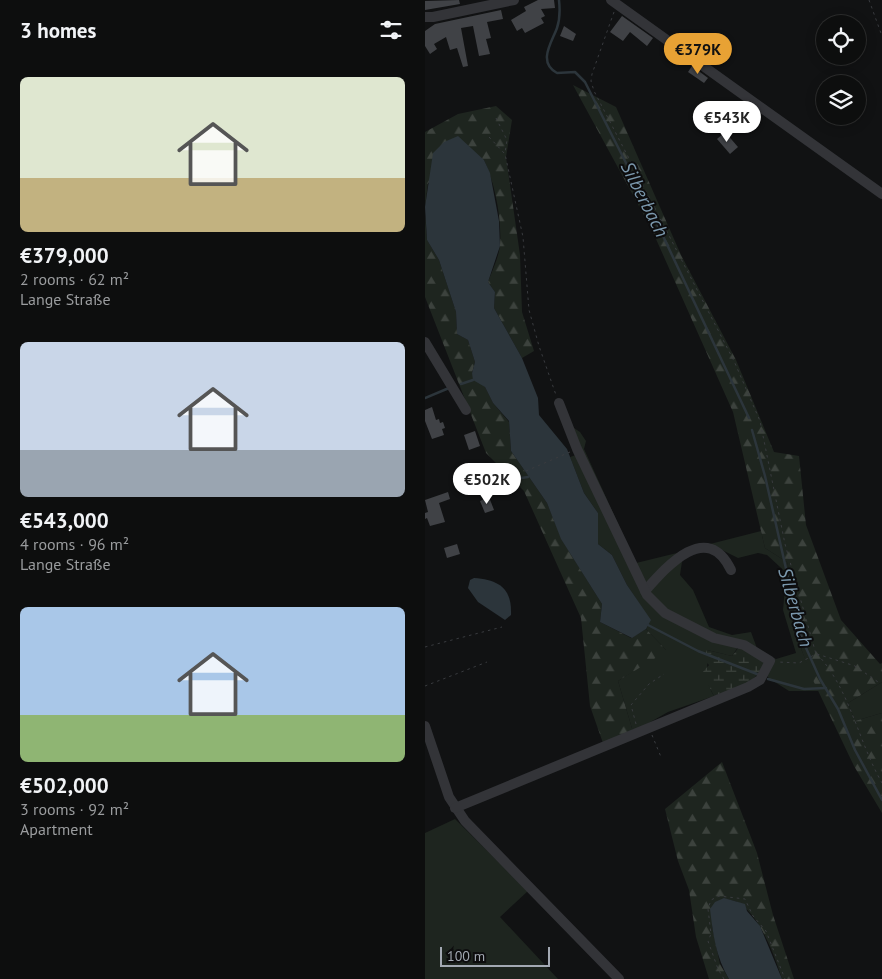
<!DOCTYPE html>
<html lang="en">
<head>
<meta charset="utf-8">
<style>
	body { margin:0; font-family:"PT Sans",sans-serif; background:#1b1c1c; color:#f1f3f6; height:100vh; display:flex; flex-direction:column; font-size:19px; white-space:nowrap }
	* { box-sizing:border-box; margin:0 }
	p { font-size:16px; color:#9a9c9e }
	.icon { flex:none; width:28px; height:28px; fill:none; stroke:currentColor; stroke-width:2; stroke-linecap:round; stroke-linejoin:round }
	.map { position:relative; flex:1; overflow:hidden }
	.side { display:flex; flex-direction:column; background:#0d0e0e; width:425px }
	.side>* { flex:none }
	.fabs { position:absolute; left:391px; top:15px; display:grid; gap:10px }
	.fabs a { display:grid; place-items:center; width:50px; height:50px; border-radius:50%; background:#0d0e0e; box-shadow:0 2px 12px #0003,0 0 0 1px #2d2e2e; font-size:25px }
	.scale { position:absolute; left:15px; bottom:12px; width:110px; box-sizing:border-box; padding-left:5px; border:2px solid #a3a9b3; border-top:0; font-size:14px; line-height:18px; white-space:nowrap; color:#a3a9b3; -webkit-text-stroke:4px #0d0d0e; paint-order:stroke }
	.price { position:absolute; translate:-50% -42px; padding:0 11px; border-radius:18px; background:#fff; color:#222; font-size:16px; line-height:32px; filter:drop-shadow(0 1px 2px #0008) }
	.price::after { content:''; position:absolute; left:50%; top:30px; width:15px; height:11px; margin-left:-8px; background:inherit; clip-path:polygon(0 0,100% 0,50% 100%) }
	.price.on { background:#e8a234; color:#111 }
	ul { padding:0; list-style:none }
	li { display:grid; align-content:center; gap:10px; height:265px; padding:0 20px }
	li span { display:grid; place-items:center; height:155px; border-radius:8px; color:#555 }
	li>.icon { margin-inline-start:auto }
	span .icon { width:90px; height:90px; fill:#fffc; stroke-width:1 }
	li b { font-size:21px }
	h2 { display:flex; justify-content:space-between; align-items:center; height:60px; padding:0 20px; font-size:21px }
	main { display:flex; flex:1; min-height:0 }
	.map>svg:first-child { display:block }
	.grass { fill:#1e251f }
	.forest { fill:url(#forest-firs) }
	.wetland { fill:url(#wetland-marsh) }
	.water { fill:#2c353b }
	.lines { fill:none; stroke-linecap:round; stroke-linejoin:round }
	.stream { stroke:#2c353b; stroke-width:2.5 }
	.building { fill:#404246 }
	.path { stroke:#393b3f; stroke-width:1; stroke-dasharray:2.5 4; stroke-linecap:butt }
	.minor { stroke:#333438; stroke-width:10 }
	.labels { text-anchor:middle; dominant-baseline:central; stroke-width:4; stroke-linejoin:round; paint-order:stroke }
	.water-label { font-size:19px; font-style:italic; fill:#7b98ad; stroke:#0d0d0e }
</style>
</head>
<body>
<main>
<section class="side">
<h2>3 homes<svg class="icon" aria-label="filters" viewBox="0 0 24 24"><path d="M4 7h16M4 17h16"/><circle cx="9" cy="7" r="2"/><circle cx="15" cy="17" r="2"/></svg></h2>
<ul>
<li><span style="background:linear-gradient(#dfe7d0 65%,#c2b280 0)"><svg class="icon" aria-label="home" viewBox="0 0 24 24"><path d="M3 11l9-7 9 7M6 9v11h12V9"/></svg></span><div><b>€379,000</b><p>2 rooms · 62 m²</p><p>Lange Straße</p></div></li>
<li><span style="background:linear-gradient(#c9d6e8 70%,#9aa5b1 0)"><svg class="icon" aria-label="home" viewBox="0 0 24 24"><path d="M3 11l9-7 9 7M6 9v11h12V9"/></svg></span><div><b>€543,000</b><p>4 rooms · 96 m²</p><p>Lange Straße</p></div></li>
<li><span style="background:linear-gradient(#a9c7e8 70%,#8fb573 0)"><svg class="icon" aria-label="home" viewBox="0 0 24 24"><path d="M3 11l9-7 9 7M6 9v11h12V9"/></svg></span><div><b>€502,000</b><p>3 rooms · 92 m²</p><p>Apartment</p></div></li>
</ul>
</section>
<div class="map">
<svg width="457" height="979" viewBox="0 0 457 979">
	<defs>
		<pattern id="forest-firs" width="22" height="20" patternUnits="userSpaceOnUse" patternTransform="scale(1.25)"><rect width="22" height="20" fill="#1e251f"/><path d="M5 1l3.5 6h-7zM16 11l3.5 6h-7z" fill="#3c423d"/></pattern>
		<pattern id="wetland-marsh" width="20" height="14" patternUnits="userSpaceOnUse" patternTransform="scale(1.25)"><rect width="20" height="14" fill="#1e251f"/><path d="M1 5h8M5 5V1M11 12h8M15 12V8" fill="none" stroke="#3c423d"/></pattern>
	</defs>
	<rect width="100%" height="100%" fill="#111213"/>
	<!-- grass -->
	<g class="grass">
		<path d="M146,426l9,6 6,9 -2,8 52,114 41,-10 5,9 -2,13 13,15 16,37 23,8 19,-3 7,19 18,8 20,-6 -13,-43 2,-22h3l14,63 17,40h-30l-19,-12 -32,-32 -6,9 -25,-6c2,20 -4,28 7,46l-46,16 -35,20 -15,-51 48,-31 -20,-21 4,-9 -23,-35 -15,-30 -14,-11v-31l-14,-20 -14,-36 6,-2z"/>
		<polygon points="336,531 340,548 362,562 367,578 342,555 333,553 313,558 285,544"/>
		<polygon points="457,682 457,713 430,721 423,703"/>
		<polygon points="30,819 103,891 75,917 133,979 0,979 0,833"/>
	</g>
	<!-- forest -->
	<g class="forest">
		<polygon points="148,85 191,107 256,255 311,360 349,452 374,456 381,525 416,620 455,664 457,663 457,682 423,703 430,721 457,713 457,813 429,766 387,678 377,651 363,588 369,586 362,562 340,548 308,412 227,230"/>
		<path d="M71,106l16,14 -6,37 14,98 2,57 12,39 -12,7 -28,-50 1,-16 -7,-10c4,-11 11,-25 12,-37 2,-26 -5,-62 -16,-85l-56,23 -3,24v-75l33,-18z"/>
		<polygon points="0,216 2,240 14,260 31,312 32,334 43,340 50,362 47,373 60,387 68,403 84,422 86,451 122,503 137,540 177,604 175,622 206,638 221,629 242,651 193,681 208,732 178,743 165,706 156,618 99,491 61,453 0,297"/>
		<path d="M297,762l35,91 16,62 21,64h-12c-7,-23 -22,-63 -43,-76 -4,-3 -11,-3 -15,-5l-12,28 8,38 9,15h-20l-13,-42 -7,-47 -11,-29 -13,-52z"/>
	</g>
	<!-- wetland -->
	<path class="wetland" d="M314,647l17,11 5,7c0,18 -32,25 -47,31l-12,-23 7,-8 -6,-6 4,-9 25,6z"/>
	<!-- water -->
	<g class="water">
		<polygon points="33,136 59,160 65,173 74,221 75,246 63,282 70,292 69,308 97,358 113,398 114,415 142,449 159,493 173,513 173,544 187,555 202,585 226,620 221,629 207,638 175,622 177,604 136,539 122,503 86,451 84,421 68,403 60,387 48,380 47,373 50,362 43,340 32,334 31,312 14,260 2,240 0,207 8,153 19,142"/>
		<path d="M49,578c25,2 38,10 37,37l-6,5 -27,-18 -10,-14 2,-8z"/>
		<path d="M299,898l21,6 2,7 13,15 22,53h-53c-13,-22 -16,-44 -19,-70l5,-7z"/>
	</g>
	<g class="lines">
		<!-- stream -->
		<g class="stream">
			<path d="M134,0c1,9 1,19 -2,28 -5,14 -20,34 0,45l18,-1 10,10 78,154 86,182"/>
			<polyline points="36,384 48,380"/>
			<polyline points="0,398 24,388"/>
			<polyline points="327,430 340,476 377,639 395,679 413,709 430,750 457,800"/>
			<polyline points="51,485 103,477"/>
			<polyline points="223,625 273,651 332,674"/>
			<polyline points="343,679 379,689 401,688"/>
		</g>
	</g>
	<!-- building -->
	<g class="building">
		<polygon points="34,0 35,4 0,10 0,1"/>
		<polygon points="113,0 129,0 130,8 116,9 120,16 116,18 119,23 100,33 97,28 92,31 86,20 101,11 99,7"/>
		<polygon points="76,10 78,19 62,22 66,38 61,39 65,54 54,56 48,26 36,28 43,66 38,67 32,48 25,50 21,37 9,44 12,49 5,54 0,46 0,31 10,24"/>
		<polygon points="197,16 228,38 222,46 205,32 198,41 185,32"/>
		<polygon points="139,26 151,34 148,41 135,36"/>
		<polygon points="267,66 283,78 279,83 263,72"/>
		<polygon points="303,103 318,120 309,128 295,111"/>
		<polygon points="300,132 313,147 305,154 292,139"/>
		<polygon points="7,407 11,420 14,419 15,423 18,422 20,428 17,429 19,435 7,439 0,421 0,410"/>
		<polygon points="50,431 55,446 44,450 39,435"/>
		<polygon points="23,492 25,499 14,503 20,522 5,526 2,518 0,519 0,513 3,512 0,500"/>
		<polygon points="64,497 69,510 60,513 55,501"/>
		<polygon points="32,544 35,554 22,558 19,548"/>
	</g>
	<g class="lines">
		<!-- path -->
		<g class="path">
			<polyline points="444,0 457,36"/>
			<polyline points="189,12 167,74 166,81 169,91 309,361 335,421 360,544 391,654 374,663 353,662"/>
			<polyline points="71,118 82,140 80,153"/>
			<polyline points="64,137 80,154 98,237 104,310 114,346 131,395"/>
			<polyline points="101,471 145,452"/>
			<polyline points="0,647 77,627"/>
			<path d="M392,654c33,35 41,87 65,129"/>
			<polyline points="392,654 430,666 456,684"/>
			<polyline points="0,686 62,662"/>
			<polyline points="211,724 206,705 224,684 239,674"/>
			<polyline points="227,735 236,757"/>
			<polyline points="299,979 293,969 283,941 286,934 283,909 286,900 294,896 320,899 328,916 341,931 360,979"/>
		</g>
		<!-- minor -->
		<g class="minor">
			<polyline points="186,0 457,194"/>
			<polyline points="0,17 8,17 89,0"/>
			<polyline points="0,342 41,410"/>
			<path d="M220,591c22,-25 62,-71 86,-21"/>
			<polyline points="0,726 24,797 40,821 194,979"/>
			<polyline points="30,808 323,687 335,680 345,661 319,645 289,638 240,613 222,595 152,449 134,403"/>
		</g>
	</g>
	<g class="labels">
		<!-- water labels -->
		<g class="water-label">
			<text transform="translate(220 199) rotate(63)">Silberbach</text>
			<text transform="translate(371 607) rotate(74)">Silberbach</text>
		</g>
	</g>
</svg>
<div class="fabs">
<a><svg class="icon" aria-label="locate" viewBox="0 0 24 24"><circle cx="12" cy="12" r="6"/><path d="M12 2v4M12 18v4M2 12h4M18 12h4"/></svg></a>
<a><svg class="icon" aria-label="layers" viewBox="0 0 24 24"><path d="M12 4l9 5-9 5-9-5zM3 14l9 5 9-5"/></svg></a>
</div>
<div class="scale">100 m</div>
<b class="price on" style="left:273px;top:75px">€379K</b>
<b class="price" style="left:302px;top:143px">€543K</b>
<b class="price" style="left:62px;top:505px">€502K</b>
</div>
</main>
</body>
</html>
